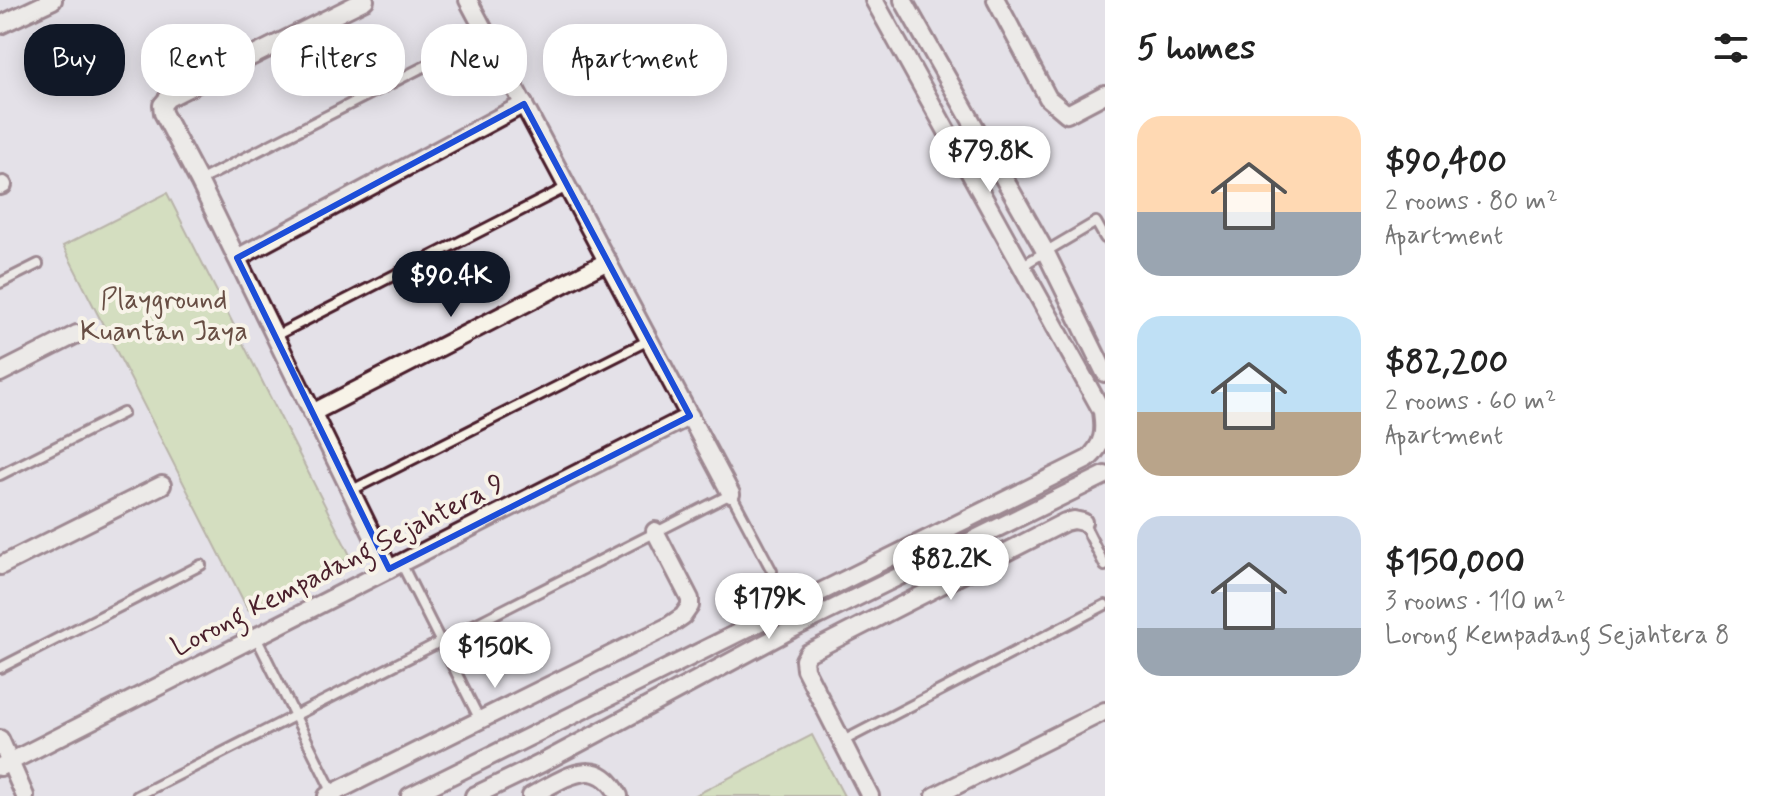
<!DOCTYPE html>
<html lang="en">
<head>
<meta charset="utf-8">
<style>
	body { margin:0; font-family:Mynerve,sans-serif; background:#f6f6f6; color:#222; height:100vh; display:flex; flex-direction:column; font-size:30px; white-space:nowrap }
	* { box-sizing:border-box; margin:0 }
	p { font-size:26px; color:#767676 }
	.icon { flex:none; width:44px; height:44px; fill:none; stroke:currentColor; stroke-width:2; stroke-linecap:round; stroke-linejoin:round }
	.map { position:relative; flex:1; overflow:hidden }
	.drawer { display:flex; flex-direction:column; background:#fff; width:680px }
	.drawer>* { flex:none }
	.hud { position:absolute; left:24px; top:24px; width:760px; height:72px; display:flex; gap:16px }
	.price { position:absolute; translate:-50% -68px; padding:0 18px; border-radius:28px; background:#fff; color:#222; font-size:26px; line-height:52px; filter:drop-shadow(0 2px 4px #0008) }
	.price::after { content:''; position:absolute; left:50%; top:48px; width:24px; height:18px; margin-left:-12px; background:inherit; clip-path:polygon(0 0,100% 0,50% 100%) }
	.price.selected { background:#111827; color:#fff }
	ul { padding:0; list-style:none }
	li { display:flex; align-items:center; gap:24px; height:200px; padding:0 32px }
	li span { display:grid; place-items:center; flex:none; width:224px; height:160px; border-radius:24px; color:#555 }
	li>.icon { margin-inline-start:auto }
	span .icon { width:96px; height:96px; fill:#fffc; stroke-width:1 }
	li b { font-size:34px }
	h2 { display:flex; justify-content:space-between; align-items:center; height:96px; padding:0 32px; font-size:34px }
	.tag { padding:0 28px; border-radius:32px; background:#fff; box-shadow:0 4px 20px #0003; font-size:28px; line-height:72px }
	.tag.selected { background:#111827; color:#fff }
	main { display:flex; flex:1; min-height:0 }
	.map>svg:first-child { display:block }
	.green { fill:#c0d990; stroke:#857c5e; stroke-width:2 }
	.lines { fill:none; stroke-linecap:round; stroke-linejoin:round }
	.lane-casing { stroke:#4a1f2b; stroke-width:14 }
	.street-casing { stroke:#4a1f2b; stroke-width:22 }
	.lane { stroke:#f7f3e8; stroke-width:8 }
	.street { stroke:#f7f3e8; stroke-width:16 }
	.marked { fill:none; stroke:#1d4ed8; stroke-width:6; stroke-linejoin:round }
	.labels { text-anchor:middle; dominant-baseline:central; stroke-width:8; stroke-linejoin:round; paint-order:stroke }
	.park-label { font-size:28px; fill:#684e44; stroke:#f7f3e8 }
	.street-label { font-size:28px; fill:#4a1f2b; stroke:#f7f3e8 }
</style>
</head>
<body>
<main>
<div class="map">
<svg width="1105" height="796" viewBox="0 0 1105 796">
	<rect width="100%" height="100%" fill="#e4e1e8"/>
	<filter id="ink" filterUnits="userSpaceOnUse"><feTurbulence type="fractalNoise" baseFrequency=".0125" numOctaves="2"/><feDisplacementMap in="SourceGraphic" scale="16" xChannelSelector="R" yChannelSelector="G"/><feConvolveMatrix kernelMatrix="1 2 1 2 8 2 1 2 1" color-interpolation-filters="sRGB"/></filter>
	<g filter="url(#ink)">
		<!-- green -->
		<g class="green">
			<polygon points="167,193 351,557 248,610 63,246"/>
			<polygon points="812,735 844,796 694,796"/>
		</g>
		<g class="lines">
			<defs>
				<g id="lane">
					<polyline points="199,181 486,35"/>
					<polyline points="1023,265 1096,222 1105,238"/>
					<polyline points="0,283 38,264"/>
					<polyline points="275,336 567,187"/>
					<polyline points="0,475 123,413"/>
					<polyline points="350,491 649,340"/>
					<polyline points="1083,522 1105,566"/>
					<polyline points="401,563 480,720"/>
					<polyline points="256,637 333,793"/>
					<polyline points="0,668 201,565"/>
					<polyline points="843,741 1105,605"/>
					<polyline points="137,796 731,494 772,571"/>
				</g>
				<g id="street">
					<polyline points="365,0 168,98 162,105 163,113 199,181 389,569"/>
					<polyline points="468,0 731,494"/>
					<polyline points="903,0 1045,251 1105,373"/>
					<polyline points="996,0 1048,98 1067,114 1105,94"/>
					<polyline points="0,25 53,0"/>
					<polyline points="0,186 3,185"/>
					<polyline points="237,258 524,104"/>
					<polyline points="0,373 77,334"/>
					<polyline points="312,413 608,261"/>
					<polyline points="0,566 162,485"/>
					<polyline points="0,739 25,796"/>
					<polyline points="0,767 690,416"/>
					<polyline points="327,796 667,627 683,616 690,606 690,599 655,531"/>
					<path d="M410,796l678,-337c16,-15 17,-27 14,-48l-228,-411"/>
					<polyline points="474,796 542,763 792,629 1105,475"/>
					<path d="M531,796c33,-17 65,-44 88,0"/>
					<polyline points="870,796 805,669 804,660 808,653 1065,522 1074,520 1083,522"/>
					<polyline points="935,796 1105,711"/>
				</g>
			</defs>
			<!-- lane casing -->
			<use href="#lane" class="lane-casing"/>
			<!-- street casing -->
			<use href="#street" class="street-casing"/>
			<!-- lane -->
			<use href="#lane" class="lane"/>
			<!-- street -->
			<use href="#street" class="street"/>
		</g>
	</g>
	<!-- marked area -->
	<path d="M0 0H1105V796H0ZM524,104l166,312 -301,153 -152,-311z" fill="#e4e1e8" fill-opacity=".55" fill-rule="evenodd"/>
	<path class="marked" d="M524,104l166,312 -301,153 -152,-311z"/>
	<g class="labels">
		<!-- park labels -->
		<g class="park-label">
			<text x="164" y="300">Playground<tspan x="164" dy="32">Kuantan Jaya</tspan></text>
		</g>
		<!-- street labels -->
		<g class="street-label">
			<text transform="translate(338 566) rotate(-27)">Lorong Kempadang Sejahtera 9</text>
		</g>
	</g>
</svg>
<b class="price" style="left:990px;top:194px">$79.8K</b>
<b class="price selected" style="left:451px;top:319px">$90.4K</b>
<b class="price" style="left:951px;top:602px">$82.2K</b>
<b class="price" style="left:769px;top:641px">$179K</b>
<b class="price" style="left:495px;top:690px">$150K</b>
<div class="hud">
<a class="tag selected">Buy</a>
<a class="tag">Rent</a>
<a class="tag">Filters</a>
<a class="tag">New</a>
<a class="tag">Apartment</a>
</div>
</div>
<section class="drawer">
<h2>5 homes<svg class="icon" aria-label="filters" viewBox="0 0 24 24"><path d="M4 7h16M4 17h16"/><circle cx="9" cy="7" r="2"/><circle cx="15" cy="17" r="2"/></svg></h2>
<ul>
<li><span style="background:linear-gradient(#ffd9b3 60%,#9aa5b1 0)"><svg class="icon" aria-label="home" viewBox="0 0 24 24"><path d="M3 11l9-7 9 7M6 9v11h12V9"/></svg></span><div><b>$90,400</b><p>2 rooms · 80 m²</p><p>Apartment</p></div></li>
<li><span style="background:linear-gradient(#bfe0f5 60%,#b9a48a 0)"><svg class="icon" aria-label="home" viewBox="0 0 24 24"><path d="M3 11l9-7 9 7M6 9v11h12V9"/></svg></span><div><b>$82,200</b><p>2 rooms · 60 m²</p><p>Apartment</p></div></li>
<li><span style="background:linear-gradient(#c9d6e8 70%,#9aa5b1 0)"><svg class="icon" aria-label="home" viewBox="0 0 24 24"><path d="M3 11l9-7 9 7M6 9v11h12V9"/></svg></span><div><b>$150,000</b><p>3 rooms · 110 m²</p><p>Lorong Kempadang Sejahtera 8</p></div></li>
</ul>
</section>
</main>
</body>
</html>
